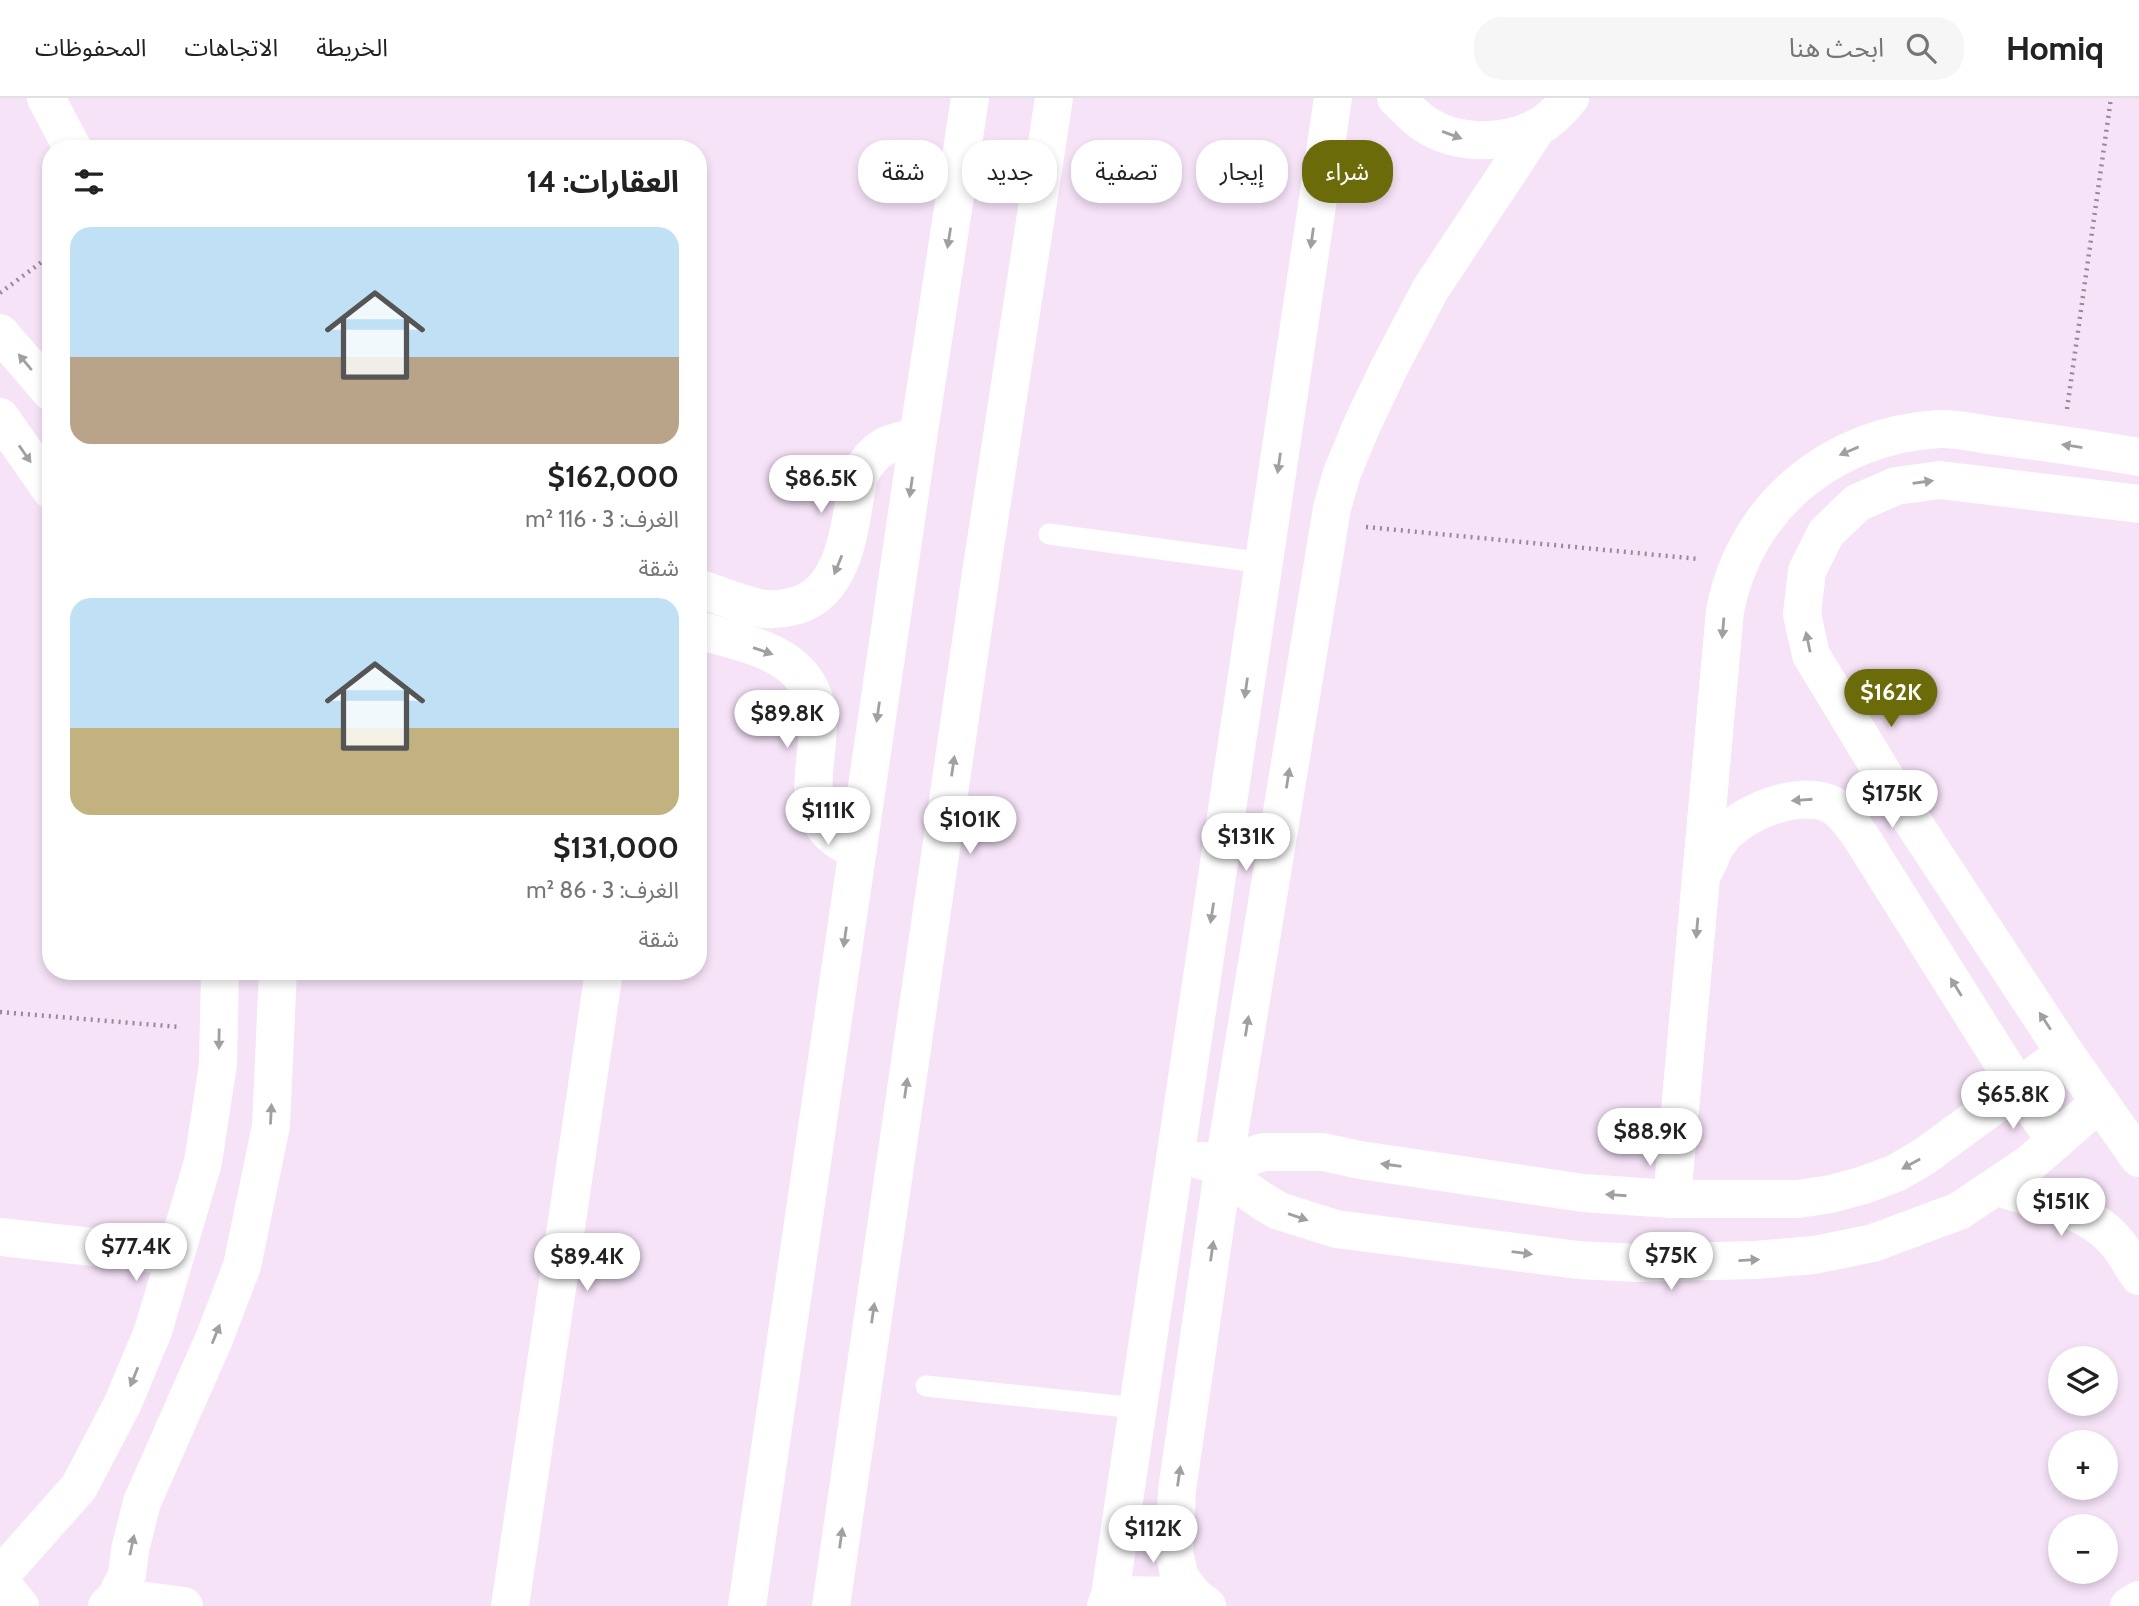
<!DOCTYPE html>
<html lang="ar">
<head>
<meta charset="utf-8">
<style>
	body { margin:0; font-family:Cabin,"Noto Sans Arabic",sans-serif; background:#f6f6f6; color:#222; direction:rtl; height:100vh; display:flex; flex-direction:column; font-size:26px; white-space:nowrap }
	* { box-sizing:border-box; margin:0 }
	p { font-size:23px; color:#767676 }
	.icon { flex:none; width:38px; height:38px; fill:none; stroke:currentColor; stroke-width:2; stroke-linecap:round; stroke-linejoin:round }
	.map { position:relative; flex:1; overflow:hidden; direction:ltr }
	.side { position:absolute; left:42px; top:42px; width:665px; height:840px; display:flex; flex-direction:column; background:#fff; border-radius:28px; box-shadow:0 4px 10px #0003; direction:rtl }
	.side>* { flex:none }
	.banner { position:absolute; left:728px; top:42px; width:665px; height:63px; direction:rtl; display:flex; gap:14px }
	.tools { position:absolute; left:2048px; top:1248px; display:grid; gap:14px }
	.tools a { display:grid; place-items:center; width:70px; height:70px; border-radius:50%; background:#fff; box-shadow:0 4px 10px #0003; font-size:35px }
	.price { position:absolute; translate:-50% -60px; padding:0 16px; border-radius:24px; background:#fff; color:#222; font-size:23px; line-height:46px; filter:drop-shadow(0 2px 4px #0008) }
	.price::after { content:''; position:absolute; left:50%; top:42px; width:21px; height:16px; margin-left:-10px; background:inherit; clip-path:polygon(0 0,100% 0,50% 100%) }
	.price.current { background:#6b6b0a; color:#fff }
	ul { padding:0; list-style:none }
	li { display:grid; align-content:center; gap:14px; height:371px; padding:0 28px }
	li span { display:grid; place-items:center; height:217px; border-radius:21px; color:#555 }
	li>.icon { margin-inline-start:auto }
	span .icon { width:126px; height:126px; fill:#fffc; stroke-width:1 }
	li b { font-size:30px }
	h2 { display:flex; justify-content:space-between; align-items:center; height:84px; padding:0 28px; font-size:30px }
	.pill { padding:0 24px; border-radius:28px; background:#fff; box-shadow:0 4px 10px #0003; font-size:24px; line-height:63px }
	.pill.current { background:#6b6b0a; color:#fff }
	header { display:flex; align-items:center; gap:42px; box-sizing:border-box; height:98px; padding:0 35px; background:#fff; border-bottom:2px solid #e0e0e0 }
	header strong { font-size:33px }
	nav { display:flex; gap:38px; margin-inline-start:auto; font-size:24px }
	.search { width:490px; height:63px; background:#f6f6f6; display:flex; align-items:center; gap:18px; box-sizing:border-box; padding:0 24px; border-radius:28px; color:#767676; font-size:26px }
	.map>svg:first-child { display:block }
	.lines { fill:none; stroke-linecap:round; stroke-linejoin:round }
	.path { stroke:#978998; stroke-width:4.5; stroke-dasharray:2 5; stroke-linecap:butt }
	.service { stroke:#fff; stroke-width:21 }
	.minor { stroke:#fff; stroke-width:38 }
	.oneway { fill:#a19fa2 }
</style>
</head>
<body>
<header>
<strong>Homiq</strong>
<div class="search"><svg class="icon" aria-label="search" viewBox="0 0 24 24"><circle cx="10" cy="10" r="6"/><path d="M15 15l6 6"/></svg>ابحث هنا</div>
<nav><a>الخريطة</a><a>الاتجاهات</a><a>المحفوظات</a></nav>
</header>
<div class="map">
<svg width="2139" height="1508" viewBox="0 0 2139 1508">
	<rect width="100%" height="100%" fill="#f6e3f8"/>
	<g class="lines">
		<!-- path -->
		<g class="path">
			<polyline points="0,195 51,157"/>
			<polyline points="2067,311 2111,0"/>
			<polyline points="1366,429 1699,461"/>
			<polyline points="0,914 180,929"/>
		</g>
		<!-- service -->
		<g class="service">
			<polyline points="1049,436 1264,465"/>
			<polyline points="926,1288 1137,1310"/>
		</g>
		<!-- minor -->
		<g class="minor">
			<polyline points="46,0 73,51"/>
			<path d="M1396,0c9,8 18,19 29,26 31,21 80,21 113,3 13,-7 23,-18 32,-29"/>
			<polyline points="0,235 51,294"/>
			<polyline points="0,319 51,392"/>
			<polyline points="2139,406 1940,382 1896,388 1857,405 1826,435 1807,473 1802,516 1811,557 1905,712 2065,955 2139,1060"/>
			<path d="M698,490c22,7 45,18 68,21 10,1 21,-1 32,-4 50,-16 52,-86 61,-130 15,-27 29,-34 59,-37"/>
			<path d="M698,532c30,9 66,15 91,34 66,51 -11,134 49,176 5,4 13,7 20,9"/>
			<path d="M1705,771c5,-9 8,-21 15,-29 19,-27 81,-52 112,-35 13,7 21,21 29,32l157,250 38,54"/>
			<polyline points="1202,1063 1224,1066 1264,1054 1323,1054 1360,1062 1583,1095 1672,1101 1798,1101 1831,1096 1864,1087 1896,1075 1925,1058 2065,955"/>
			<polyline points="1224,1066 1245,1091 1262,1103 1279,1113 1336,1131 1578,1162 1637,1165 1755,1162 1814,1157 1873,1145 1959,1113 2029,1066 2100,1004"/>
			<path d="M1997,1089c42,13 92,21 121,57 8,10 14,22 21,32"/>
			<path d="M1672,1101l53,-588c20,-105 107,-176 214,-182 18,-1 39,5 58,7 47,6 95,13 142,21"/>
			<polyline points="0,1139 174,1158"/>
			<polyline points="0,1478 79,1389 123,1305 153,1233 203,1064 218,966 220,873"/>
			<polyline points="0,1484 20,1508"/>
			<polyline points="1110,1497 1194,1498"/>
			<polyline points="116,1499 184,1508"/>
			<polyline points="107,1508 116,1499 127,1477 130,1452 142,1404 214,1241 242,1168 271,1028 278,873"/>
			<polyline points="510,1508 604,873"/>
			<polyline points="747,1508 918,340 970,0"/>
			<polyline points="831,1508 981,475 1054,0"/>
			<polyline points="1106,1508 1110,1497 1333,0"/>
			<polyline points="1207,1508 1194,1498 1180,1480 1174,1454 1177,1392 1224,1066 1332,410 1342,375 1361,329 1389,270 1430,192 1537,30"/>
			<polyline points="2129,1508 2139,1502"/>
		</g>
	</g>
	<!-- one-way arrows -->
	<defs><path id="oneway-solid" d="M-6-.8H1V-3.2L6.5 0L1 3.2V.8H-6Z" transform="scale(1.75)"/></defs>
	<g class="oneway">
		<use href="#oneway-solid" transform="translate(1452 37) rotate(20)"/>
		<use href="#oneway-solid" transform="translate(949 140) rotate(99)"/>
		<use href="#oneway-solid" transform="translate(1312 140) rotate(98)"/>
		<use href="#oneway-solid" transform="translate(25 264) rotate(-130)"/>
		<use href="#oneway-solid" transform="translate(2072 348) rotate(-171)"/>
		<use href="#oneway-solid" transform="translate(1849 353) rotate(157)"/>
		<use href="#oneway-solid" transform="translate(25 356) rotate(55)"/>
		<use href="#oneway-solid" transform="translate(1279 365) rotate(98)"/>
		<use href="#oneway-solid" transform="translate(1923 384) rotate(-8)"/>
		<use href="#oneway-solid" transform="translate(911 389) rotate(98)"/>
		<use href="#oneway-solid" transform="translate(838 467) rotate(112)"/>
		<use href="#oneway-solid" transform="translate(1723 530) rotate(95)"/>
		<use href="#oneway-solid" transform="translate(1808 544) rotate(-102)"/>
		<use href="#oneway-solid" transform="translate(763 553) rotate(19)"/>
		<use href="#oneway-solid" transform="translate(1246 590) rotate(98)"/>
		<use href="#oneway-solid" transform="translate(878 614) rotate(98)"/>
		<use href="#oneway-solid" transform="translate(953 668) rotate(-82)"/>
		<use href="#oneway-solid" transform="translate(1288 680) rotate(-81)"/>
		<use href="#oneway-solid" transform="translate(1802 702) rotate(176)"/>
		<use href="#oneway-solid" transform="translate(1212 815) rotate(99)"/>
		<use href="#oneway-solid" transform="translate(1697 830) rotate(95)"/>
		<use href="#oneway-solid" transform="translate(845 839) rotate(98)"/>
		<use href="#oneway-solid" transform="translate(1956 889) rotate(-122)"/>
		<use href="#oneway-solid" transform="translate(2045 923) rotate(-123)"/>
		<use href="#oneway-solid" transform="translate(1247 928) rotate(-81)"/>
		<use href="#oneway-solid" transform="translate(219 941) rotate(91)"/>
		<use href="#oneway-solid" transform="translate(906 990) rotate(-82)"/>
		<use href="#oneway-solid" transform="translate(271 1016) rotate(-87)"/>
		<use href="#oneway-solid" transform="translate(1911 1066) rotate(151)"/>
		<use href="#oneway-solid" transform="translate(1391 1067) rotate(-172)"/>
		<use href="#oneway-solid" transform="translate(1616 1097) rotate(-176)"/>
		<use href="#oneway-solid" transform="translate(1298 1119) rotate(19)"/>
		<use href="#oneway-solid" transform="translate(1212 1153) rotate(-82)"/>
		<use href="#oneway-solid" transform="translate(1522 1155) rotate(7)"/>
		<use href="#oneway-solid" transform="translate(1749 1162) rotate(-3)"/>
		<use href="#oneway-solid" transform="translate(873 1215) rotate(-82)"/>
		<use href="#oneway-solid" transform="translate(216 1236) rotate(-68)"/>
		<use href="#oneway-solid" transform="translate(134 1279) rotate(112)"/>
		<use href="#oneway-solid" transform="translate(1179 1378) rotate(-82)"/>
		<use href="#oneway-solid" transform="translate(841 1440) rotate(-82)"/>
		<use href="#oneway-solid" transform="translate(132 1447) rotate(-78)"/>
	</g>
</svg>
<div class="tools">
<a><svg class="icon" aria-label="layers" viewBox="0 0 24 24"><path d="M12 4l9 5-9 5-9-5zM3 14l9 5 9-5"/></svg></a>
<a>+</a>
<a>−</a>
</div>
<b class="price" style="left:821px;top:417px">$86.5K</b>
<b class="price current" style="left:1891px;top:631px">$162K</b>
<b class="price" style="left:787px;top:652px">$89.8K</b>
<b class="price" style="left:1892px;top:732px">$175K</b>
<b class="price" style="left:828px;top:749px">$111K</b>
<b class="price" style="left:970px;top:758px">$101K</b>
<b class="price" style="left:1246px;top:775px">$131K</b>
<b class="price" style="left:2013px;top:1033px">$65.8K</b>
<b class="price" style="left:1650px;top:1070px">$88.9K</b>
<b class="price" style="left:2061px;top:1140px">$151K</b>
<b class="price" style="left:136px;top:1185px">$77.4K</b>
<b class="price" style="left:1671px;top:1194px">$75K</b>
<b class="price" style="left:587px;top:1195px">$89.4K</b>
<b class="price" style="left:1153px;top:1467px">$112K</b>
<div class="banner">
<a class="pill current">شراء</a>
<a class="pill">إيجار</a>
<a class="pill">تصفية</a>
<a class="pill">جديد</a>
<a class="pill">شقة</a>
</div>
<section class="side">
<h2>العقارات: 14<svg class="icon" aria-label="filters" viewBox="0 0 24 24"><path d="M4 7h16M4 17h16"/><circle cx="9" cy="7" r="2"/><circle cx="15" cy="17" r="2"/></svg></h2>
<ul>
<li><span style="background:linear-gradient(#bfe0f5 60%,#b9a48a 0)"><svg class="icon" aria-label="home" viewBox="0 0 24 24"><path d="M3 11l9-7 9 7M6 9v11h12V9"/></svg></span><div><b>$162,000</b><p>الغرف: 3 · 116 m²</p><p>شقة</p></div></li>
<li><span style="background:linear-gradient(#bfe0f5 60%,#c2b280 0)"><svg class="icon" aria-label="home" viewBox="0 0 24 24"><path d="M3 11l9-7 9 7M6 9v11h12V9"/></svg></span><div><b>$131,000</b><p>الغرف: 3 · 86 m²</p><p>شقة</p></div></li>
</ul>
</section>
</div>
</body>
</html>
